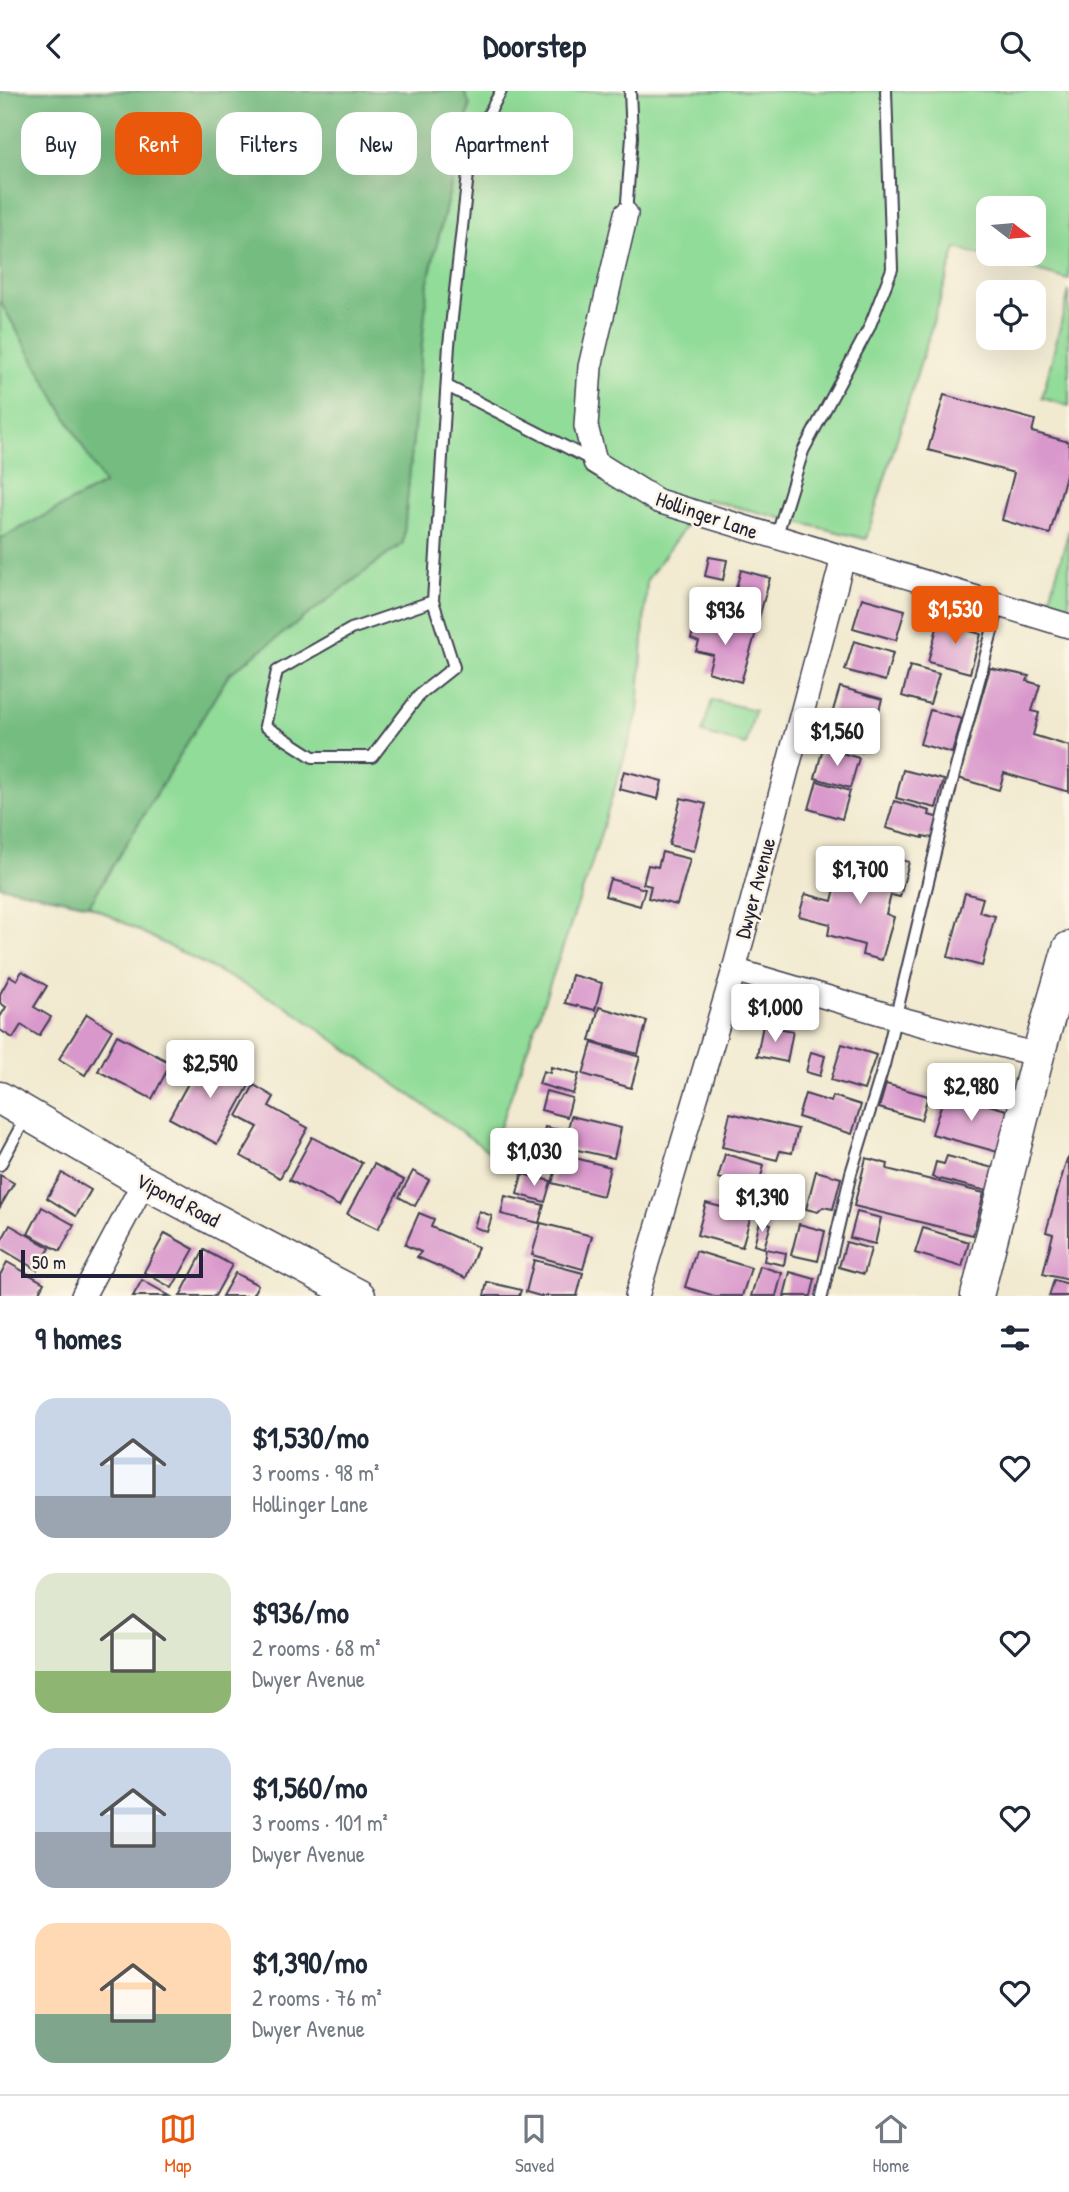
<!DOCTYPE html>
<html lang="en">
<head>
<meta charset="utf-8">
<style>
	body { margin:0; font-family:"Patrick Hand",sans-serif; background:#f2f2f3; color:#1f2937; height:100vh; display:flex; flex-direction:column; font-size:26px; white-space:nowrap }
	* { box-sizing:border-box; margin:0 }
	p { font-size:23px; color:#747a83 }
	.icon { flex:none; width:38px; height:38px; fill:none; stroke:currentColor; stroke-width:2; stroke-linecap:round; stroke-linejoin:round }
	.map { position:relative; height:1205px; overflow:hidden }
	.sheet { display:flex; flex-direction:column; background:#fff; flex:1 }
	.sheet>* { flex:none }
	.guide { position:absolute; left:21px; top:21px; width:700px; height:63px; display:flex; gap:14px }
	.needle { width:46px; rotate:106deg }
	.controls { position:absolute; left:976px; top:105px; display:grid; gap:14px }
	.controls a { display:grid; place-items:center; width:70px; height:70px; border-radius:14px; background:#fff; box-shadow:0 7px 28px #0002; font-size:35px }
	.scale { position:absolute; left:21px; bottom:18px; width:182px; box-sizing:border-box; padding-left:7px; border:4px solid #22223b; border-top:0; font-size:19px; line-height:24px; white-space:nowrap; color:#22223b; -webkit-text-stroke:5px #fcf5e5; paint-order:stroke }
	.price { position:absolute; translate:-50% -60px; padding:0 16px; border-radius:7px; background:#fff; color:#222; font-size:23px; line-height:46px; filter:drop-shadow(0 2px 4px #0008) }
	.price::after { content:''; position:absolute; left:50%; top:42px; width:21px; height:16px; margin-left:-10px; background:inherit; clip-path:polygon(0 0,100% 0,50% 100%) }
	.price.selected { background:#ea580c; color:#fff }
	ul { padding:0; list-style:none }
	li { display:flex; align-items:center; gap:21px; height:175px; padding:0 35px }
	li span { display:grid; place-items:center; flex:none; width:196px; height:140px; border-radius:21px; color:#555 }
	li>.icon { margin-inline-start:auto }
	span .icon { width:84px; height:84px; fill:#fffc; stroke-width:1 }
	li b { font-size:30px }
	h2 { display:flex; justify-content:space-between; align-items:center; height:84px; padding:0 35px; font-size:30px }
	.pill { padding:0 24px; border-radius:21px; background:#fff; box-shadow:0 7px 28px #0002; font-size:24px; line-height:63px }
	.pill.selected { background:#ea580c; color:#fff }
	header { display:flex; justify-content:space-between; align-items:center; height:91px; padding:0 35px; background:#fff; font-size:32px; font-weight:700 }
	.tab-bar { display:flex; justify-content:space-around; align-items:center; height:98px; border-top:2px solid #e0e1e3; background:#fff; font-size:19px; color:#747a83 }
	.tab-bar a { display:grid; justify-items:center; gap:4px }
	.tab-bar .selected { color:#ea580c }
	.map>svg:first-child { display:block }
	.green { fill:#91dc98; stroke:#5a7f6a; stroke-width:2; fill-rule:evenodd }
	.forest { fill:#74bc80; stroke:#4b6f5e; stroke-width:2 }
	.building { fill:#d998cc }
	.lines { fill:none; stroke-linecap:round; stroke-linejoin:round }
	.lane-casing { stroke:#414051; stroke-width:14 }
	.street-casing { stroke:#414051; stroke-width:26 }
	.secondary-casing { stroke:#414051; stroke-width:35 }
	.lane { stroke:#fff; stroke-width:10 }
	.street { stroke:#fff; stroke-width:23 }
	.secondary { stroke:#fff; stroke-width:32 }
	.labels { text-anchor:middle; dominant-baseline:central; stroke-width:5; stroke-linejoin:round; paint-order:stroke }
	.street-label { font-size:21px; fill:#22223b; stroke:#fcf5e5 }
</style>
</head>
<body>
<header><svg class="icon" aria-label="back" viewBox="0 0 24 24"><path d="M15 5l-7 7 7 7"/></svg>Doorstep<svg class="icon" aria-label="search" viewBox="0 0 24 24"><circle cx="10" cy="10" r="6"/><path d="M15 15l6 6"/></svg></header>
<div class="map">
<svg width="1069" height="1205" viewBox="0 0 1069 1205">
	<rect width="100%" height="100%" fill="#fcf5e5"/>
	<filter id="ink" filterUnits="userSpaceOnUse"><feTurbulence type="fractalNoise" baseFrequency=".0143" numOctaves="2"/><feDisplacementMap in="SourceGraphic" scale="14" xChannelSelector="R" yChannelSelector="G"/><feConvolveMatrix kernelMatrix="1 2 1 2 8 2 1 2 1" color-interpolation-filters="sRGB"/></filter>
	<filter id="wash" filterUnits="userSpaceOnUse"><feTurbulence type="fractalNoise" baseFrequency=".00686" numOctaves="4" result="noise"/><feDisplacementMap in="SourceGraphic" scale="28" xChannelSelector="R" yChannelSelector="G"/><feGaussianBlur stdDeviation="1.57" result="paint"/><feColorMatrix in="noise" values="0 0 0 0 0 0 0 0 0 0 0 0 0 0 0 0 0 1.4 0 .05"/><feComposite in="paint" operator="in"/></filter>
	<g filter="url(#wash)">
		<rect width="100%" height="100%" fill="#f1ead0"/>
		<!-- green -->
		<g class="green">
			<path d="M464,0h605v189l-113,-32 -90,291 -161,-40 -58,81 -9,132 -48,157 -99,284 -203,-146 -199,-102 140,-231 174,-131 25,-262 42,-175zM989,117h45v46h-45z"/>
			<polygon points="1069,200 1069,315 1042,307"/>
			<polygon points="0,210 105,393 0,448"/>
			<polygon points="1069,439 1069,516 1049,510"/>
			<polygon points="712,609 755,619 746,654 702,642"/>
		</g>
		<!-- forest -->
		<polygon class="forest" points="0,0 464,0 470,14 428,190 403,452 229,583 89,814 0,795 0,448 104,393 0,210"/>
		<g id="blocks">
			<!-- building -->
			<g class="building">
				<polygon points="944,304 1035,329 1032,341 1069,351 1069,373 1050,443 1002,429 1014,382 928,359"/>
				<polygon points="709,466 727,469 723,489 705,485"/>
				<polygon points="741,479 770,487 757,534 728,526"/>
				<polygon points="862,507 905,519 896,549 853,537"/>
				<polygon points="704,526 756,541 741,591 708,581 713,564 696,560 699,551 691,548 694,537 701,539"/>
				<polygon points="950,528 972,534 970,540 981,543 970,582 928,571 938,533 949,536"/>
				<polygon points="854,550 893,562 885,590 845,579"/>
				<polygon points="910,575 939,583 930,613 902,605"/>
				<polygon points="990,577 1029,585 1027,590 1040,594 1032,620 1039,622 1033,644 1069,655 1069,701 1004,682 999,699 958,687"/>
				<polygon points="840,596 882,608 875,635 832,623"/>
				<polygon points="930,619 962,628 952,662 920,653"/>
				<polygon points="831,626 869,637 862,661 824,650"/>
				<polygon points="823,657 859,667 850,697 815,687"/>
				<polygon points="903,679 944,689 936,717 896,707"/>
				<polygon points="624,680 662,690 658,708 619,698"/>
				<polygon points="817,690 850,700 842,728 809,718"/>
				<polygon points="681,707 706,713 694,760 669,754"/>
				<polygon points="894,710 930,720 929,724 939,727 933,747 923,745 923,747 886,737"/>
				<polygon points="662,761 690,768 677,814 648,807 651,795 643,793 648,774 658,776"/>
				<polygon points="887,765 909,771 900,806 891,804 886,823 894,826 882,869 862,864 864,854 828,844 830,833 799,825 805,803 832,810 841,773 882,784"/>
				<polygon points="610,788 645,798 640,815 605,805"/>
				<polygon points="965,802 983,807 979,821 995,825 982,875 948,866"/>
				<polygon points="22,880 47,895 34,916 51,926 39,945 21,934 13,947 0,939 0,926 6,916 0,912 0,903 10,885 17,889"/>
				<polygon points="572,884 602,892 595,919 565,912"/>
				<polygon points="599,916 647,930 638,963 590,950"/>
				<polygon points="87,923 112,939 85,984 59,968"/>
				<polygon points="763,934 793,940 787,971 757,965"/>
				<polygon points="117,944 171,972 152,1008 98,980"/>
				<polygon points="592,952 640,966 631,997 583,983"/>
				<polygon points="842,953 876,964 864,999 831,989"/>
				<polygon points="811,961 825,965 820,985 806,981"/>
				<polygon points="203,965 251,991 217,1053 169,1027"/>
				<polygon points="551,976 579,983 573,1003 539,993 543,980 550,982"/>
				<polygon points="886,993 928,1005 921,1029 879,1017"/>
				<polygon points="254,994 274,1006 269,1015 308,1037 280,1087 241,1065 258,1036 237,1025"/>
				<polygon points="546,1000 572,1007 567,1026 541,1019"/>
				<polygon points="945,1002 1010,1020 998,1061 932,1043"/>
				<polygon points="805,1003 831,1011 833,1005 861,1014 852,1043 798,1026"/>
				<polygon points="730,1022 798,1038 792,1062 780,1060 777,1069 722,1056"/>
				<polygon points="571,1025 621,1037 614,1067 564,1056"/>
				<polygon points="545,1036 558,1039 554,1054 541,1051"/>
				<polygon points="312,1046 362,1072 339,1115 289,1089"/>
				<polygon points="560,1063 610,1076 603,1105 552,1092"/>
				<polygon points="725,1063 764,1074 758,1097 718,1087"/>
				<polygon points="947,1065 993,1077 987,1100 932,1086 936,1071 944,1073"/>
				<polygon points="1069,1066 1069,1189 1043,1183 1053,1143 1046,1141 1066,1071"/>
				<polygon points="866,1067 888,1073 887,1078 984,1102 973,1144 854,1115"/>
				<polygon points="374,1073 404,1089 378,1138 347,1123"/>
				<polygon points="413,1080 429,1089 415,1115 399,1106"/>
				<polygon points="816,1080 841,1087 833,1118 823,1116 818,1121 806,1118"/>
				<polygon points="62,1082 91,1099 76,1125 47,1107"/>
				<polygon points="522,1083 551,1090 545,1111 517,1103"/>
				<polygon points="0,1084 14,1092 0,1116"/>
				<polygon points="505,1105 544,1114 539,1132 501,1123"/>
				<polygon points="706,1112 751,1124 742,1156 697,1144"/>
				<polygon points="42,1116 74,1134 60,1160 28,1143"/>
				<polygon points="479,1120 492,1125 487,1141 474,1136"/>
				<polygon points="857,1121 881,1127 875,1153 850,1147"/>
				<polygon points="419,1122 434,1128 431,1136 478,1156 466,1187 417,1166 421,1161 405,1154"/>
				<polygon points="760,1130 771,1133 764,1157 754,1154"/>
				<polygon points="541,1132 592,1145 583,1178 532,1164"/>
				<polygon points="799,1133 825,1140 818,1170 791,1164"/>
				<polygon points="10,1134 50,1157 37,1179 0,1157 0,1152"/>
				<polygon points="923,1137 969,1151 962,1176 915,1162"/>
				<polygon points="165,1142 194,1158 172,1197 144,1181"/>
				<polygon points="846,1151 871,1158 864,1183 839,1176"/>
				<polygon points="766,1158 786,1162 784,1174 764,1170"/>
				<polygon points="204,1159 232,1174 215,1205 180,1205"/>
				<polygon points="696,1160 751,1177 742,1205 715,1205 685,1196"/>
				<polygon points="534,1169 583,1182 577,1205 540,1205 526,1201"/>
				<polygon points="7,1171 44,1192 37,1205 0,1205 0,1184"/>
				<polygon points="760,1175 782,1182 776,1205 751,1205"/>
				<polygon points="790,1181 815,1188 811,1205 784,1205"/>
				<polygon points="235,1182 258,1194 252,1205 222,1205"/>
				<polygon points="142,1189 170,1205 133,1205"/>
				<polygon points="1054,1189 1069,1193 1069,1205 1049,1205"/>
				<polygon points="487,1191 521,1199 519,1205 484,1205"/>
			</g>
		</g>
	</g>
	<g filter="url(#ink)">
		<use href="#blocks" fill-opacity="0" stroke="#414051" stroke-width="2"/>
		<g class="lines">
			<defs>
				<g id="lane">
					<polyline points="626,123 632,46 630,0"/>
					<polyline points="447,295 593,370"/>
					<polyline points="776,447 803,360 869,237 892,178 886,0"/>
					<polyline points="433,510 351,538 277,580 265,635 313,666 372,666 420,603 454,576 433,510 449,254 471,56 501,0"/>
					<polyline points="0,1074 27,1024"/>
					<polyline points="822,1205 851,1082 884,974 951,695 999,514"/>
				</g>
				<g id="street">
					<polyline points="626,123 590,276 586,335 595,371 658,410 1069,535"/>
					<polyline points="734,879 894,926 1038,964"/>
					<polyline points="83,1205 144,1091"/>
					<polyline points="637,1205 734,879 843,467"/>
				</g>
				<g id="secondary">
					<polyline points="0,1007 144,1091 359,1205"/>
					<polyline points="977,1205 1038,964 1069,857"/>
				</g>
			</defs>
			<!-- lane casing -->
			<use href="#lane" class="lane-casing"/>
			<!-- street casing -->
			<use href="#street" class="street-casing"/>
			<!-- secondary casing -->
			<use href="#secondary" class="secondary-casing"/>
			<!-- lane -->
			<use href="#lane" class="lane"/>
			<!-- street -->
			<use href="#street" class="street"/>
			<!-- secondary -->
			<use href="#secondary" class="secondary"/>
		</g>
	</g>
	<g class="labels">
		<!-- street labels -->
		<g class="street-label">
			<text transform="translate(707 424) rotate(19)">Hollinger Lane</text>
			<text transform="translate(755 797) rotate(-75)">Dwyer Avenue</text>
			<text transform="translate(178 1109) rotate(28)">Vipond Road</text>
		</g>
	</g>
</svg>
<div class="controls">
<a><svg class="needle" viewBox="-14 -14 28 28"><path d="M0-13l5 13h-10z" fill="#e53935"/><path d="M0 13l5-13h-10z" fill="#747a83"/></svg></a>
<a><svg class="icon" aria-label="locate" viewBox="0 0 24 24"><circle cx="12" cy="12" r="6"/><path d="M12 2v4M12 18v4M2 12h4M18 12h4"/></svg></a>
</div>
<div class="scale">50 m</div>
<b class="price selected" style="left:955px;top:555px">$1,530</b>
<b class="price" style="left:725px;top:556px">$936</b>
<b class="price" style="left:837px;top:677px">$1,560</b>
<b class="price" style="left:860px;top:815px">$1,700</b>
<b class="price" style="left:775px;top:953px">$1,000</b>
<b class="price" style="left:210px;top:1009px">$2,590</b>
<b class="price" style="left:971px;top:1032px">$2,980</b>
<b class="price" style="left:534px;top:1097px">$1,030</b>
<b class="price" style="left:762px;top:1143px">$1,390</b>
<div class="guide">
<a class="pill">Buy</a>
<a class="pill selected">Rent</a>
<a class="pill">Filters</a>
<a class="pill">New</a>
<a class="pill">Apartment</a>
</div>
</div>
<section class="sheet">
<h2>9 homes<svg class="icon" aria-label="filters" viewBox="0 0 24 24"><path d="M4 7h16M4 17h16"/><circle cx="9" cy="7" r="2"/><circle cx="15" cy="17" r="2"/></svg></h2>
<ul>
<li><span style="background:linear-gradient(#c9d6e8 70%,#9aa5b1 0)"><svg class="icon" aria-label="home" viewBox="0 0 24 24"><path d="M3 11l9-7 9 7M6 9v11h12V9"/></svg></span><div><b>$1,530/mo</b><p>3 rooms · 98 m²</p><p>Hollinger Lane</p></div><svg class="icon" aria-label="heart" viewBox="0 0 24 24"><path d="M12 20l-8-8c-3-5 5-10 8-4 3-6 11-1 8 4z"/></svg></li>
<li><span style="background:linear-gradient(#dfe7d0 70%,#8fb573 0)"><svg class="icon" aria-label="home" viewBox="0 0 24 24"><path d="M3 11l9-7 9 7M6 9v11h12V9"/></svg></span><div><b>$936/mo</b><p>2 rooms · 68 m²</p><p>Dwyer Avenue</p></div><svg class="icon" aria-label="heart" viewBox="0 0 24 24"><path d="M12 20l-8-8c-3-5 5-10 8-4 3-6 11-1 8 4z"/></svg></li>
<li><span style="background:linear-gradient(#c9d6e8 60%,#9aa5b1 0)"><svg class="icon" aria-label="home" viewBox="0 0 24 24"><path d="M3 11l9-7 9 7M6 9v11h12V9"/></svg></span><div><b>$1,560/mo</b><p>3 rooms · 101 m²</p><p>Dwyer Avenue</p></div><svg class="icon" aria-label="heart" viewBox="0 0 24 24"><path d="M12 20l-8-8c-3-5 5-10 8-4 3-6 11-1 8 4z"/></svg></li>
<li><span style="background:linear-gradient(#ffd9b3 65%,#7fa58c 0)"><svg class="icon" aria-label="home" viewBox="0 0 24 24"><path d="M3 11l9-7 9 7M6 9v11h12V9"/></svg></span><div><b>$1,390/mo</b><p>2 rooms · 76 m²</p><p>Dwyer Avenue</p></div><svg class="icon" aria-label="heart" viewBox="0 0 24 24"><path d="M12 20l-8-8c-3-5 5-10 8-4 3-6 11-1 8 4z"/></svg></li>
</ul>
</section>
<nav class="tab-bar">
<a class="selected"><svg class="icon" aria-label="map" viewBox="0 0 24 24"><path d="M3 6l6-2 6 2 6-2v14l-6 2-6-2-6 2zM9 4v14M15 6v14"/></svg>Map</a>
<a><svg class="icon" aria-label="saved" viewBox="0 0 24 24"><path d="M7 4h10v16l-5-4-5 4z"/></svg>Saved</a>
<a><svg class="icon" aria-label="home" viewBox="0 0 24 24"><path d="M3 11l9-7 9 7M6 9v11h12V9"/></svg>Home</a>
</nav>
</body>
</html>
